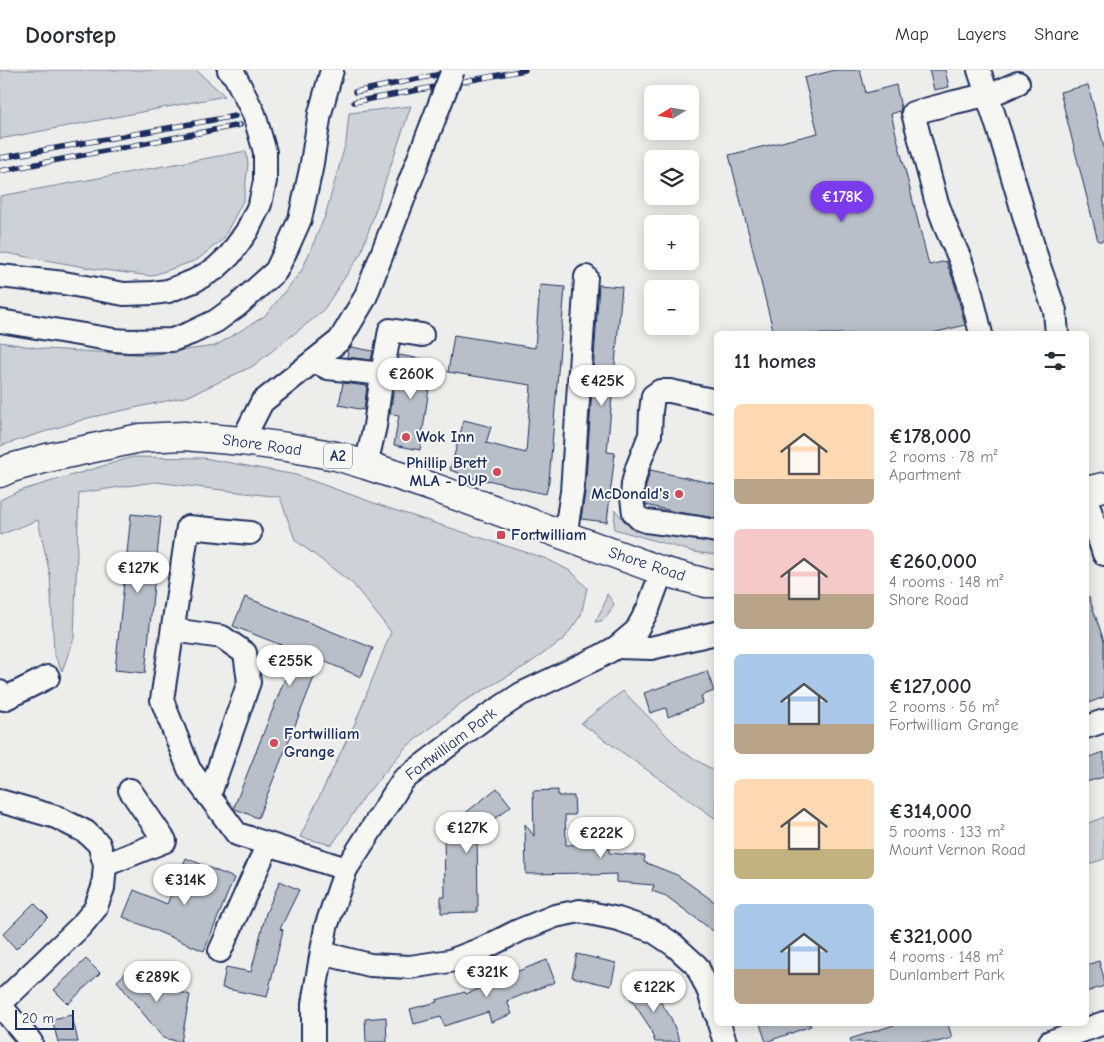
<!DOCTYPE html>
<html lang="en">
<head>
<meta charset="utf-8">
<style>
	body { margin:0; font-family:"Comic Neue",sans-serif; background:#f2f2f3; color:#2b2b33; height:100vh; display:flex; flex-direction:column; font-size:19px; white-space:nowrap }
	* { box-sizing:border-box; margin:0 }
	p { font-size:16px; color:#7c7c81 }
	.icon { flex:none; width:28px; height:28px; fill:none; stroke:currentColor; stroke-width:2; stroke-linecap:round; stroke-linejoin:round }
	.map { position:relative; flex:1; overflow:hidden }
	.side { position:absolute; left:714px; top:261px; width:375px; height:695px; display:flex; flex-direction:column; background:#fff; border-radius:8px; box-shadow:0 2px 12px #0003 }
	.side>* { flex:none }
	.needle { width:32px; rotate:259deg }
	.tools { position:absolute; left:644px; top:15px; display:grid; gap:10px }
	.tools a { display:grid; place-items:center; width:55px; height:55px; border-radius:8px; background:#fff; box-shadow:0 2px 12px #0003; font-size:25px }
	.scale { position:absolute; left:15px; bottom:12px; width:59px; box-sizing:border-box; padding-left:5px; border:2px solid #1b2f5e; border-top:0; font-size:14px; line-height:18px; white-space:nowrap; color:#1b2f5e; -webkit-text-stroke:4px #f6f6f2; paint-order:stroke }
	.price { position:absolute; translate:-50% -42px; padding:0 11px; border-radius:18px; background:#fff; color:#222; font-size:16px; line-height:32px; filter:drop-shadow(0 1px 2px #0008) }
	.price::after { content:''; position:absolute; left:50%; top:30px; width:15px; height:11px; margin-left:-8px; background:inherit; clip-path:polygon(0 0,100% 0,50% 100%) }
	.price.current { background:#7c3aed; color:#fff }
	ul { padding:0; list-style:none }
	li { display:flex; align-items:center; gap:15px; height:125px; padding:0 20px }
	li span { display:grid; place-items:center; flex:none; width:140px; height:100px; border-radius:8px; color:#555 }
	li>.icon { margin-inline-start:auto }
	span .icon { width:60px; height:60px; fill:#fffc; stroke-width:1 }
	li b { font-size:21px }
	h2 { display:flex; justify-content:space-between; align-items:center; height:60px; padding:0 20px; font-size:21px }
	header { display:flex; align-items:center; gap:30px; box-sizing:border-box; height:70px; padding:0 25px; background:#fff; border-bottom:1px solid #e1e1e2 }
	header strong { font-size:24px }
	nav { display:flex; gap:28px; margin-inline-start:auto; font-size:18px }
	.map>svg:first-child { display:block }
	.green { fill:#ced2d7; stroke:#74809a }
	.building { fill:#b9bfc8; stroke:#1b2f5e }
	.lines { fill:none; stroke-linecap:round; stroke-linejoin:round }
	.minor-casing { stroke:#1b2f5e; stroke-width:26 }
	.major-casing { stroke:#1b2f5e; stroke-width:31 }
	.minor { stroke:#f6f6f2; stroke-width:22 }
	.major { stroke:#f6f6f2; stroke-width:28 }
	.rail-casing { stroke:#1b2f5e; stroke-width:5.5 }
	.rail { stroke:#f6f6f2; stroke-width:4; stroke-dasharray:11; stroke-linecap:butt }
	.minor-bridge-casing { stroke:#1b2f5e; stroke-width:26; stroke-linecap:butt }
	.minor-bridge { stroke:#f6f6f2; stroke-width:22 }
	.poi-dot { fill:#d1495b; stroke:#f6f6f2; stroke-width:2 }
	.labels { text-anchor:middle; dominant-baseline:central; stroke-width:4; stroke-linejoin:round; paint-order:stroke }
	.shield { fill:#f6f6f2; stroke:#5d6b8a; stroke-width:1 }
	.shield-label { font-size:15px; font-weight:bold; fill:#1b2f5e }
	.poi-label { font-size:16px; font-weight:bold; fill:#1b2f5e; stroke:#f6f6f2; text-anchor:start }
	.street-label { font-size:16px; fill:#1b2f5e; stroke:#f6f6f2 }
</style>
</head>
<body>
<header>
<strong>Doorstep</strong>
<nav><a>Map</a><a>Layers</a><a>Share</a></nav>
</header>
<div class="map">
<svg width="1104" height="972" viewBox="0 0 1104 972">
	<rect width="100%" height="100%" fill="#edeeec"/>
	<filter id="ink" filterUnits="userSpaceOnUse"><feTurbulence type="fractalNoise" baseFrequency=".02" numOctaves="2"/><feDisplacementMap in="SourceGraphic" scale="10" xChannelSelector="R" yChannelSelector="G"/><feConvolveMatrix kernelMatrix="1 2 1 2 8 2 1 2 1" color-interpolation-filters="sRGB"/></filter>
	<g filter="url(#ink)">
		<!-- green -->
		<g class="green">
			<polygon points="0,0 196,0 225,26 0,69"/>
			<polygon points="411,36 361,183 322,242 253,296 189,326 88,348 0,376 0,272 45,279 149,285 215,276 265,246 302,200 325,146 346,72 349,43"/>
			<polygon points="246,81 248,94 244,129 223,169 197,190 151,206 96,199 0,182 0,126"/>
			<polygon points="133,387 204,388 296,405 391,439 547,489 572,502 587,518 581,545 564,569 527,595 461,633 405,678 365,726 332,775 300,767 356,651 391,562 353,514 295,470 280,427 155,412 79,423 74,568 62,601 54,584 50,505 38,450 0,465 0,430 19,421"/>
			<polygon points="615,440 629,456 716,471 716,485 694,482 614,459"/>
			<path d="M607,524l7,10c-4,9 -8,18 -19,18l9,-17z"/>
			<polygon points="623,621 682,681 716,702 716,749 581,653"/>
			<polygon points="1104,747 1104,789 1086,795 1086,754"/>
		</g>
		<!-- building -->
		<g class="building">
			<polygon points="835,0 860,0 866,23 896,15 901,38 900,41 891,44 929,195 946,191 954,212 965,255 929,264 774,264 729,85 818,63 804,8"/>
			<polygon points="929,0 945,0 949,17 934,20"/>
			<polygon points="1088,15 1104,77 1104,171 1098,171 1060,22"/>
			<polygon points="540,215 565,217 549,411 546,424 531,421 488,410 488,411 472,408 450,400 464,350 491,357 486,373 526,383 531,315 448,302 454,265 535,278"/>
			<polygon points="599,215 622,217 607,382 615,383 607,452 581,449 585,423"/>
			<polygon points="351,277 373,281 371,290 347,287 348,280"/>
			<polygon points="399,285 433,291 420,380 394,375 399,345 390,344"/>
			<polygon points="343,313 367,316 364,340 339,335"/>
			<polygon points="650,400 716,414 716,448 676,442 646,435 645,428 646,416"/>
			<polygon points="131,444 161,447 145,603 115,600"/>
			<polygon points="245,527 373,578 361,607 321,590 258,748 235,739 234,737 296,581 233,556"/>
			<polygon points="1089,527 1104,571 1104,627 1086,634 1086,528"/>
			<polygon points="707,601 714,621 701,626 703,633 668,647 666,638 650,643 644,623"/>
			<polygon points="1104,682 1104,707 1086,712 1086,688"/>
			<polygon points="497,718 511,736 477,763 478,836 477,836 477,842 441,843 441,827 445,827 444,760"/>
			<polygon points="558,720 558,726 574,726 575,745 565,745 566,775 609,774 609,783 645,786 644,792 677,805 716,833 716,863 666,826 652,821 654,815 616,812 616,804 591,805 591,803 526,804 525,754 534,766 533,721"/>
			<polygon points="186,788 234,808 204,881 123,847 134,820 167,834"/>
			<polygon points="280,811 299,820 280,859 283,860 267,927 222,918 226,897 251,902 266,843"/>
			<polygon points="34,833 48,847 16,879 3,864"/>
			<polygon points="577,884 616,893 611,916 572,907"/>
			<polygon points="86,889 100,903 68,934 54,920"/>
			<polygon points="547,890 555,912 507,931 512,944 491,952 488,942 444,956 441,947 414,954 410,939 437,932 436,930 465,922 466,924 509,907 508,905"/>
			<polygon points="1099,891 1104,908 1104,916 1086,922 1086,895"/>
			<polygon points="135,894 152,913 190,925 181,972 163,968 117,911"/>
			<polygon points="646,909 671,948 680,972 655,972 649,956 627,923"/>
			<polygon points="72,945 78,972 58,972 52,949"/>
			<polygon points="386,947 387,972 366,972 365,949"/>
			<polygon points="760,954 810,954 811,956 766,972"/>
			<polygon points="897,954 948,954 952,968 937,972 851,972 850,969"/>
		</g>
		<g class="lines">
			<defs>
				<g id="minor">
					<polyline points="979,0 1001,67 1039,196 1055,241 1057,264"/>
					<polyline points="0,206 64,213 124,224 153,223 168,221 194,211 215,199 230,185 247,161 260,134 265,111 265,82 254,44 235,6 229,0"/>
					<polyline points="0,251 114,270 130,271 172,270 191,263 216,251 238,235 276,201 288,176 300,149 311,99 320,43 332,0"/>
					<polyline points="981,264 969,215 960,189 947,160 936,130 913,43 955,32 977,27 988,26 1018,13"/>
					<polyline points="314,291 328,298 382,304 375,356 366,395"/>
					<polyline points="382,304 390,260 422,265"/>
					<polyline points="716,331 670,321 660,321 653,326 651,341 650,365 637,398 633,414 632,428 634,443 640,449 646,451 699,458 716,461"/>
					<polyline points="242,371 262,332 340,270 365,228 431,57"/>
					<polyline points="1086,428 1104,484"/>
					<polyline points="250,463 188,457 162,630 189,699 237,764 346,799"/>
					<polyline points="565,467 572,422 586,207"/>
					<polyline points="173,560 222,567 245,583 249,612 209,726"/>
					<polyline points="617,577 651,578 716,563"/>
					<polyline points="0,622 4,629 48,607"/>
					<polyline points="1086,657 1104,651"/>
					<polyline points="0,731 56,747 86,762 99,774 105,795 103,818 95,839 81,856 0,934"/>
					<polyline points="105,795 165,771 130,720"/>
					<polyline points="220,881 268,774"/>
					<polyline points="322,883 370,895 410,897 450,891 486,877 518,861 555,846 580,841 618,849 653,861 674,875 697,896 709,922 716,944"/>
					<polyline points="0,935 31,972"/>
					<polyline points="719,954 725,972"/>
					<polyline points="313,972 313,934 326,857 346,799 403,710 486,647 521,624 599,587 617,577 636,561 648,539 662,501"/>
					<polyline points="1050,972 1104,953"/>
				</g>
				<g id="major">
					<polyline points="0,403 11,398 47,388 140,368 184,366 242,371 287,377 336,386 366,395 435,418 662,501 706,513 716,513"/>
					<polyline points="1086,421 1104,417"/>
				</g>
			</defs>
			<!-- minor casing -->
			<use href="#minor" class="minor-casing"/>
			<!-- major casing -->
			<use href="#major" class="major-casing"/>
			<!-- minor -->
			<use href="#minor" class="minor"/>
			<!-- major -->
			<use href="#major" class="major"/>
			<defs>
				<g id="rail">
					<polyline points="355,22 460,0"/>
					<polyline points="354,32 525,0"/>
					<polyline points="0,88 235,46"/>
					<polyline points="0,101 240,55"/>
				</g>
			</defs>
			<!-- rail casing -->
			<use href="#rail" class="rail-casing"/>
			<!-- rail -->
			<use href="#rail" class="rail"/>
			<defs>
				<polyline id="minor-bridge" points="431,57 453,0"/>
			</defs>
			<!-- minor-bridge casing -->
			<use href="#minor-bridge" class="minor-bridge-casing"/>
			<!-- minor-bridge -->
			<use href="#minor-bridge" class="minor-bridge"/>
		</g>
	</g>
	<!-- markers -->
	<g class="poi-dot">
		<circle cx="406" cy="367" r="5"/>
		<circle cx="497" cy="402" r="5"/>
		<circle cx="679" cy="424" r="5"/>
		<rect x="496" y="460" width="10" height="10" rx="2.5"/>
		<circle cx="274" cy="673" r="5"/>
	</g>
	<g class="labels">
		<!-- shield labels -->
		<rect class="shield" x="324" y="373.5" width="28" height="25" rx="4"/>
		<g class="shield-label">
			<text x="338" y="386">A2</text>
		</g>
		<!-- poi labels -->
		<g class="poi-label">
			<text x="416" y="367">Wok Inn</text>
			<text x="487" y="393" text-anchor="end">Phillip Brett<tspan x="487" dy="18">MLA - DUP</tspan></text>
			<text x="669" y="424" text-anchor="end">McDonald's</text>
			<text x="511" y="465">Fortwilliam</text>
			<text x="284" y="664">Fortwilliam<tspan x="284" dy="18">Grange</tspan></text>
		</g>
		<!-- street labels -->
		<g class="street-label">
			<text transform="translate(262 375) rotate(8)">Shore Road</text>
			<text transform="translate(647 494) rotate(18)">Shore Road</text>
			<text transform="translate(451 674) rotate(-37)">Fortwilliam Park</text>
		</g>
	</g>
</svg>
<div class="tools">
<a><svg class="needle" viewBox="-14 -14 28 28"><path d="M0-13l5 13h-10z" fill="#e53935"/><path d="M0 13l5-13h-10z" fill="#7c7c81"/></svg></a>
<a><svg class="icon" aria-label="layers" viewBox="0 0 24 24"><path d="M12 4l9 5-9 5-9-5zM3 14l9 5 9-5"/></svg></a>
<a>+</a>
<a>−</a>
</div>
<div class="scale">20 m</div>
<b class="price current" style="left:842px;top:153px">€178K</b>
<b class="price" style="left:411px;top:330px">€260K</b>
<b class="price" style="left:602px;top:337px">€425K</b>
<b class="price" style="left:138px;top:524px">€127K</b>
<b class="price" style="left:290px;top:617px">€255K</b>
<b class="price" style="left:467px;top:784px">€127K</b>
<b class="price" style="left:601px;top:789px">€222K</b>
<b class="price" style="left:185px;top:836px">€314K</b>
<b class="price" style="left:487px;top:928px">€321K</b>
<b class="price" style="left:157px;top:933px">€289K</b>
<b class="price" style="left:654px;top:943px">€122K</b>
<section class="side">
<h2>11 homes<svg class="icon" aria-label="filters" viewBox="0 0 24 24"><path d="M4 7h16M4 17h16"/><circle cx="9" cy="7" r="2"/><circle cx="15" cy="17" r="2"/></svg></h2>
<ul>
<li><span style="background:linear-gradient(#ffd9b3 75%,#b9a48a 0)"><svg class="icon" aria-label="home" viewBox="0 0 24 24"><path d="M3 11l9-7 9 7M6 9v11h12V9"/></svg></span><div><b>€178,000</b><p>2 rooms · 78 m²</p><p>Apartment</p></div></li>
<li><span style="background:linear-gradient(#f6c9c9 65%,#b9a48a 0)"><svg class="icon" aria-label="home" viewBox="0 0 24 24"><path d="M3 11l9-7 9 7M6 9v11h12V9"/></svg></span><div><b>€260,000</b><p>4 rooms · 148 m²</p><p>Shore Road</p></div></li>
<li><span style="background:linear-gradient(#a9c7e8 70%,#b9a48a 0)"><svg class="icon" aria-label="home" viewBox="0 0 24 24"><path d="M3 11l9-7 9 7M6 9v11h12V9"/></svg></span><div><b>€127,000</b><p>2 rooms · 56 m²</p><p>Fortwilliam Grange</p></div></li>
<li><span style="background:linear-gradient(#ffd9b3 70%,#c2b280 0)"><svg class="icon" aria-label="home" viewBox="0 0 24 24"><path d="M3 11l9-7 9 7M6 9v11h12V9"/></svg></span><div><b>€314,000</b><p>5 rooms · 133 m²</p><p>Mount Vernon Road</p></div></li>
<li><span style="background:linear-gradient(#a9c7e8 65%,#b9a48a 0)"><svg class="icon" aria-label="home" viewBox="0 0 24 24"><path d="M3 11l9-7 9 7M6 9v11h12V9"/></svg></span><div><b>€321,000</b><p>4 rooms · 148 m²</p><p>Dunlambert Park</p></div></li>
</ul>
</section>
</div>
</body>
</html>
